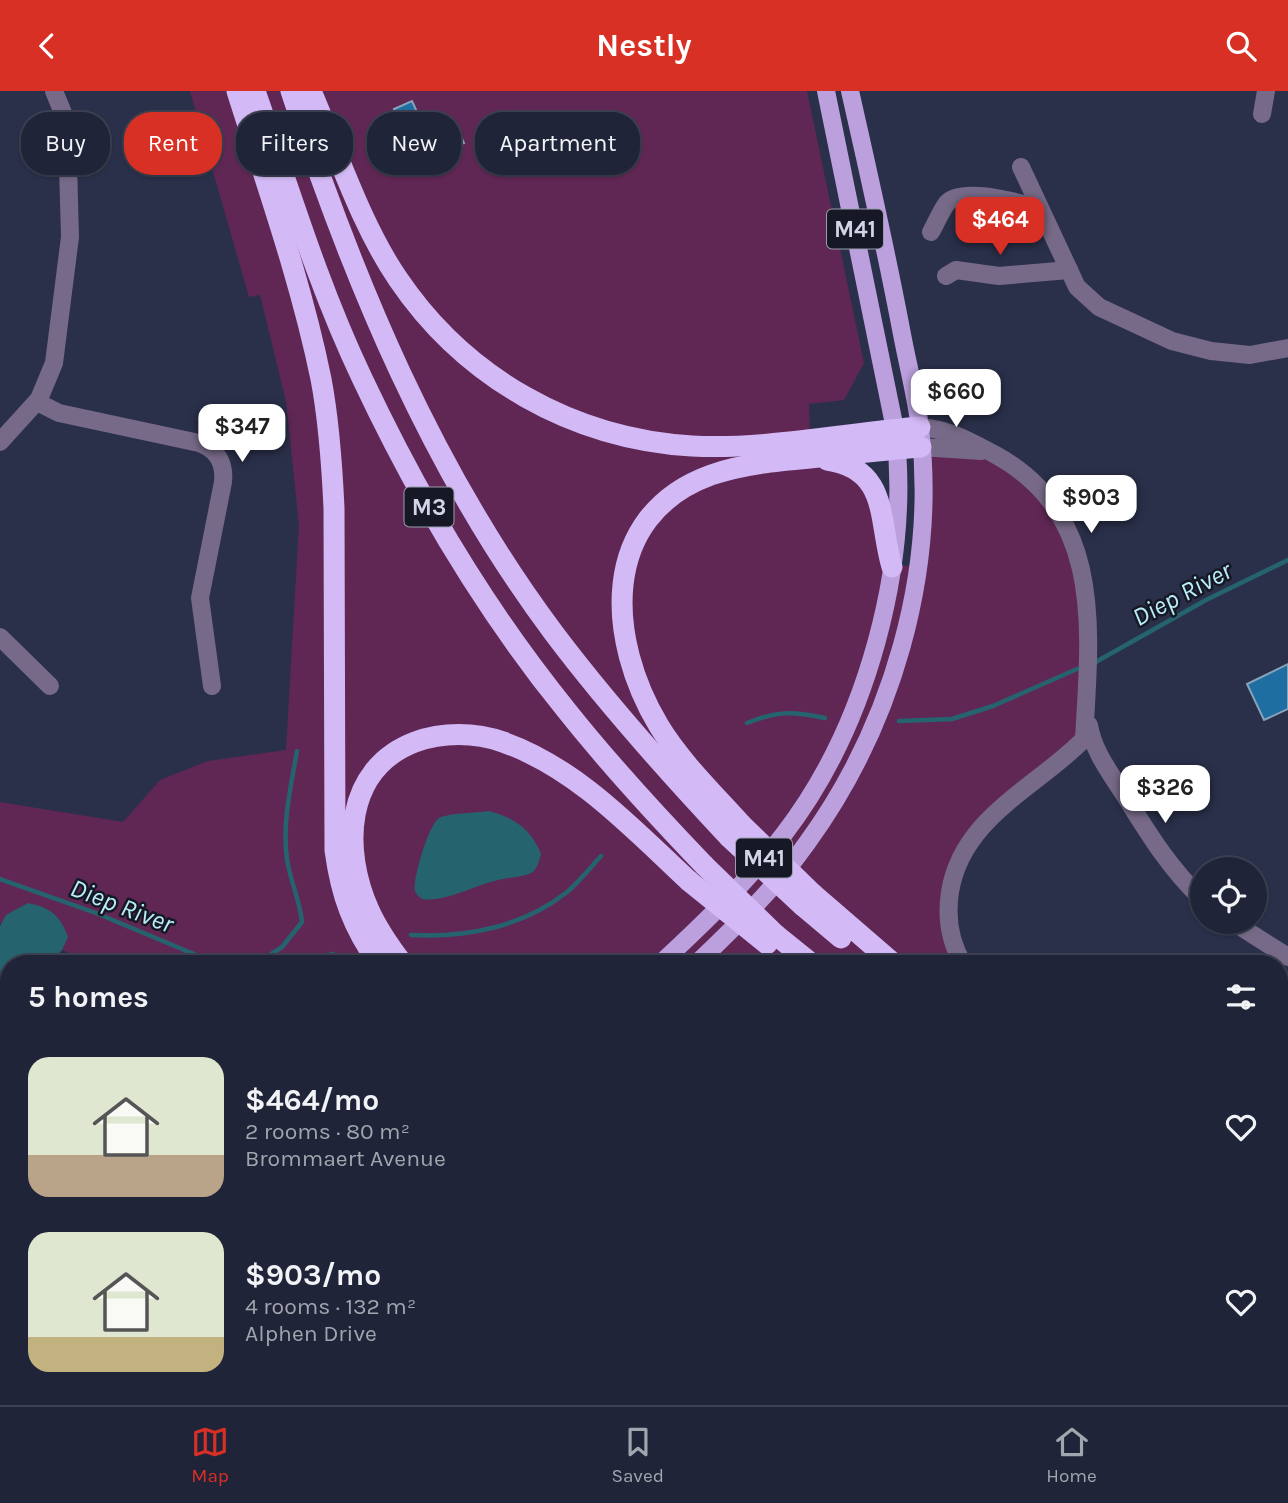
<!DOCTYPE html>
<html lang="en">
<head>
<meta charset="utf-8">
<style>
	body { margin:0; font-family:Karla,sans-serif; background:#282c40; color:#f1f3f6; height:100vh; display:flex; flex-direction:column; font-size:26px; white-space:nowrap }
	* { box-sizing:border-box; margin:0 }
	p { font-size:23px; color:#a2a4ae }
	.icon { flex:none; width:38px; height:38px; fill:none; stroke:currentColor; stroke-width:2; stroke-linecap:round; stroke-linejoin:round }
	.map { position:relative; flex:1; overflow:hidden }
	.details { position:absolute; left:0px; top:864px; width:1288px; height:450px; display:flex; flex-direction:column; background:#202438; border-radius:28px 28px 0 0; box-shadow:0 2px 5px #0004,0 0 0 2px #3d4153 }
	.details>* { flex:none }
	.guide { position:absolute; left:21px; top:21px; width:700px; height:63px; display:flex; gap:14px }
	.controls { position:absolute; left:1190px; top:766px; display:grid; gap:14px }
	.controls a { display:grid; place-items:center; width:77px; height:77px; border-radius:50%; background:#202438; box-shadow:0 2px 5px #0004,0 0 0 2px #3d4153; font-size:35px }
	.price { position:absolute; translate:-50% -60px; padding:0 16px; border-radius:14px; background:#fff; color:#222; font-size:23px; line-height:46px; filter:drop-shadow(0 2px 4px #0008) }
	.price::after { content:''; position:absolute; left:50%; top:42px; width:21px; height:16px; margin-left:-10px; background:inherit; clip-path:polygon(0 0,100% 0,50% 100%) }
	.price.current { background:#d93025; color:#fff }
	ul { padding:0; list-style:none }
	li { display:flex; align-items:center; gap:21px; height:175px; padding:0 28px }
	li span { display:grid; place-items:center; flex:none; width:196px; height:140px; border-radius:21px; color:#555 }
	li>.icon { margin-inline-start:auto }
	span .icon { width:84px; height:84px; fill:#fffc; stroke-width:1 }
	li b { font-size:30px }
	h2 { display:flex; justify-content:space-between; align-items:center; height:84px; padding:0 28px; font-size:30px }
	.chip { padding:0 24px; border-radius:28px; background:#202438; box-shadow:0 2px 5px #0004,0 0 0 2px #3d4153; font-size:24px; line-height:63px }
	.chip.current { background:#d93025; color:#fff }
	header { display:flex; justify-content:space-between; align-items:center; height:91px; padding:0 28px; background:#d93025; color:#fff; font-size:32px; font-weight:700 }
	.dock { display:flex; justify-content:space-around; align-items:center; height:98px; border-top:2px solid #3d4153; background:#202438; font-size:19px; color:#a2a4ae }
	.dock a { display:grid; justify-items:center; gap:4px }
	.dock .current { color:#d93025 }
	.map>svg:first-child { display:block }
	.green { fill:#602754 }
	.water { fill:#25646f }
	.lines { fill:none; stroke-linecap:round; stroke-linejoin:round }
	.stream { stroke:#25646f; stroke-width:4.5 }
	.building { fill:#1e6ea1; stroke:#86a3bb; stroke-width:2 }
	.minor { stroke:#776a88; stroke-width:18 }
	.major { stroke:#bca0de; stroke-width:18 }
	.highway { stroke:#d3b9f5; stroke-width:21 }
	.highway-bridge { stroke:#d3b9f5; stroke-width:21 }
	.labels { text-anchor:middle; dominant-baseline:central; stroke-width:5; stroke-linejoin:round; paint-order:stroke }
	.shield { fill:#161925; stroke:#999dac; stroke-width:2 }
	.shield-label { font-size:23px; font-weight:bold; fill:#d1d5e6 }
	.water-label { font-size:26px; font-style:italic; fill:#b9eef9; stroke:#161925 }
</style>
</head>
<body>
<header><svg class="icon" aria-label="back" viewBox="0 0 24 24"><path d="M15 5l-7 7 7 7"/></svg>Nestly<svg class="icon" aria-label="search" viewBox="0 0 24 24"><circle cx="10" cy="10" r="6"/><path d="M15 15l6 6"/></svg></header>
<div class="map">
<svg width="1288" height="1314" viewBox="0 0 1288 1314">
	<rect width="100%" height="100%" fill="#2a304a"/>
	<!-- green -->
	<g class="green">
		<polygon points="190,0 807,0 864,272 844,309 809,313 811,367 861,382 893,476 917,474 921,356 988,361 1018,378 1077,463 1084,648 1002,715 952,790 963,873 101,873 62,859 0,832 0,711 123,731 160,689 208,670 286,659 299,434 286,310 260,204 249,206"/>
		<polygon points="9,1048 9,1306 72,1306 62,1314 0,1314 0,1062"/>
		<polygon points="1279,1085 1288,1091 1288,1229 1279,1223"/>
		<polygon points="129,1306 269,1306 266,1314 119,1314"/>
	</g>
	<!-- water -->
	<g class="water">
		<path d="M489,720c26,7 42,18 52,43 -2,6 -3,15 -10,19 -8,4 -19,4 -28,6 -24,4 -58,24 -81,20 -3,-2 -6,-5 -7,-8 -3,-11 14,-67 24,-73 10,-5 38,-5 50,-7z"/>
		<path d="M28,812c23,5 32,12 40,34l-6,13 -13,14h-40v15l-9,-8v-45l6,-11z"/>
	</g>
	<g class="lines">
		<!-- stream -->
		<g class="stream">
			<polyline points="1094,572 1206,509 1288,469"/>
			<polyline points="899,630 952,628 993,615 1077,578"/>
			<path d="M747,632c30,-12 46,-12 78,-5"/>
			<polyline points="0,788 96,822 201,866 232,873"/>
			<path d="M411,844c55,3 112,-8 156,-43 12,-10 23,-24 34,-36"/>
			<path d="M256,873l26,-17 20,-25c-2,-22 -12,-41 -15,-63 -5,-36 4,-73 10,-108"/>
			<polyline points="276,873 333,863"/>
		</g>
	</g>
	<!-- building -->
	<g class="building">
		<polygon points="412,10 426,41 453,29 464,52 447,59 445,55 417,68 394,18"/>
		<polygon points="1288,573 1288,618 1264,629 1247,593"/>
	</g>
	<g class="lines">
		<!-- minor -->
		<g class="minor">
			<polyline points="1262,23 1266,0"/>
			<polyline points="1021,76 1077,196 1099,216 1172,250 1211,260 1250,264 1288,257"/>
			<path d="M931,141c5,-9 10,-21 16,-29 15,-17 73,0 92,5"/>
			<polyline points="946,185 956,179 999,185 1069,179"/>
			<path d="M37,311l22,11 140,30c18,6 26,20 24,39l-23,116 12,88"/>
			<path d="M920,336c31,3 47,13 74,27 111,60 96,177 90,285"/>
			<polyline points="0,351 39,308 54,272 70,146 67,37 63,22 54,0"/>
			<polyline points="921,356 981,360"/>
			<polyline points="0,546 50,595"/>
			<path d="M1089,634c4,26 22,49 36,71 23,37 45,73 77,103"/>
			<polyline points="1233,831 1288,866"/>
			<path d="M963,873c-13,-22 -17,-46 -13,-72 12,-75 86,-104 134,-153"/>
			<polyline points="1279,1085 1288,1091"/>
		</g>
		<!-- major -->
		<g class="major">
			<path d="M660,873c44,-41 88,-83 124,-130 83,-108 127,-270 111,-405l-69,-338"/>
			<path d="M696,873c40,-38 79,-76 111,-121 85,-117 130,-270 113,-415 -4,-33 -13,-66 -19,-99 -15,-79 -33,-159 -51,-238"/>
			<polyline points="171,1314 181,1306"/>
			<polyline points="193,1314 204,1306"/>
			<polyline points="239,1314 241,1306"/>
		</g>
		<!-- highway -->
		<g class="highway">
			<path d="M237,0c30,95 64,190 84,288 8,42 11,86 13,129l1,342c6,45 18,78 44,114"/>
			<path d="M255,0c34,97 63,195 107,287 55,117 123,232 205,333 43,54 89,104 137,154"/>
			<path d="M291,0c63,191 141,379 262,541 54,72 115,140 176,205"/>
			<path d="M311,0c26,60 50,134 87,188 67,99 175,160 294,167 72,4 155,-13 228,-19"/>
			<path d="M827,369c63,9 51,61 65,107"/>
			<path d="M741,733c-28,-31 -60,-62 -82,-98 -52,-86 -61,-210 52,-251 32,-11 65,-14 99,-17 37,-4 74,-8 111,-11"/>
			<polyline points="813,803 894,873"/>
			<polyline points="803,815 841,847"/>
			<polyline points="776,844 812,873"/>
			<path d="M403,873c-13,-17 -25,-34 -34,-54 -27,-60 -25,-141 46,-168 27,-10 60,-10 88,0 74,26 130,87 186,139"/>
			<polyline points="1279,1142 1288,1148"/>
			<polyline points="1279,1192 1288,1197"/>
		</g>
		<!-- highway-bridge -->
		<g class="highway-bridge">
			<polyline points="741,733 813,803"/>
			<polyline points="729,746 803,815"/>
			<polyline points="704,774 776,844"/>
			<polyline points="689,790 767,853"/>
		</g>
	</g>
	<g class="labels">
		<!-- shield labels -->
		<g class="shield">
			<rect x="827" y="118.5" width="56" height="39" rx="5"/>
			<rect x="404.5" y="396.5" width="49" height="39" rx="5"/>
			<rect x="736" y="747.5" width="56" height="39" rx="5"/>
		</g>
		<g class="shield-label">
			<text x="855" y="138">M41</text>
			<text x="429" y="416">M3</text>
			<text x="764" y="767">M41</text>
		</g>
		<!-- water labels -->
		<g class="water-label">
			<text transform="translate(1182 503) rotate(-28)">Diep River</text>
			<text transform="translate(122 815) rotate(21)">Diep River</text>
		</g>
	</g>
</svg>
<div class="controls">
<a><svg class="icon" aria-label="locate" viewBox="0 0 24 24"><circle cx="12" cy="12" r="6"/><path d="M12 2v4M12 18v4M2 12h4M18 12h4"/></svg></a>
</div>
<b class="price current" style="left:1000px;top:166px">$464</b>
<b class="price" style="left:956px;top:338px">$660</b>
<b class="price" style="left:242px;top:373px">$347</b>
<b class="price" style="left:1091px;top:444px">$903</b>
<b class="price" style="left:1165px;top:734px">$326</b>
<div class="guide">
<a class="chip">Buy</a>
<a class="chip current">Rent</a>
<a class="chip">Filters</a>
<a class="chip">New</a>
<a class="chip">Apartment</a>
</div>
<section class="details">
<h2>5 homes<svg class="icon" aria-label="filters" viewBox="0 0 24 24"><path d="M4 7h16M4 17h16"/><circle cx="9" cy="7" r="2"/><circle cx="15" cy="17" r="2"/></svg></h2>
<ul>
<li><span style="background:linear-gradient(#dfe7d0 70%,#b9a48a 0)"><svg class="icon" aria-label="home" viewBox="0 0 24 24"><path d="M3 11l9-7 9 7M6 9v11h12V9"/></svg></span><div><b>$464/mo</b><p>2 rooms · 80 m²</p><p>Brommaert Avenue</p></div><svg class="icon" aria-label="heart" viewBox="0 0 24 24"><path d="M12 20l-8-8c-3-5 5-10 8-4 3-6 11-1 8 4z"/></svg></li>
<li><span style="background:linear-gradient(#dfe7d0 75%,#c2b280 0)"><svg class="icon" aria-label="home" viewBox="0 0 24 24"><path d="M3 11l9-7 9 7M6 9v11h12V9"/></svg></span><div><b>$903/mo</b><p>4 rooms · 132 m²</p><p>Alphen Drive</p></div><svg class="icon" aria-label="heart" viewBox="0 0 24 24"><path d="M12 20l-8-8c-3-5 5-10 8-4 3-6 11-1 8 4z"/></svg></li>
</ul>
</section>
</div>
<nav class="dock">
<a class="current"><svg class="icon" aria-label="map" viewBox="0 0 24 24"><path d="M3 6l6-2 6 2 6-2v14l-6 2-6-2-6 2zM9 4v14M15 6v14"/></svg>Map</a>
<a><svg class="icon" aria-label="saved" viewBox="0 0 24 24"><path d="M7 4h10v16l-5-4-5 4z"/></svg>Saved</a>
<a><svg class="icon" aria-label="home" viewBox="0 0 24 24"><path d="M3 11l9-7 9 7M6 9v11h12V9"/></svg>Home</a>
</nav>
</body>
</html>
